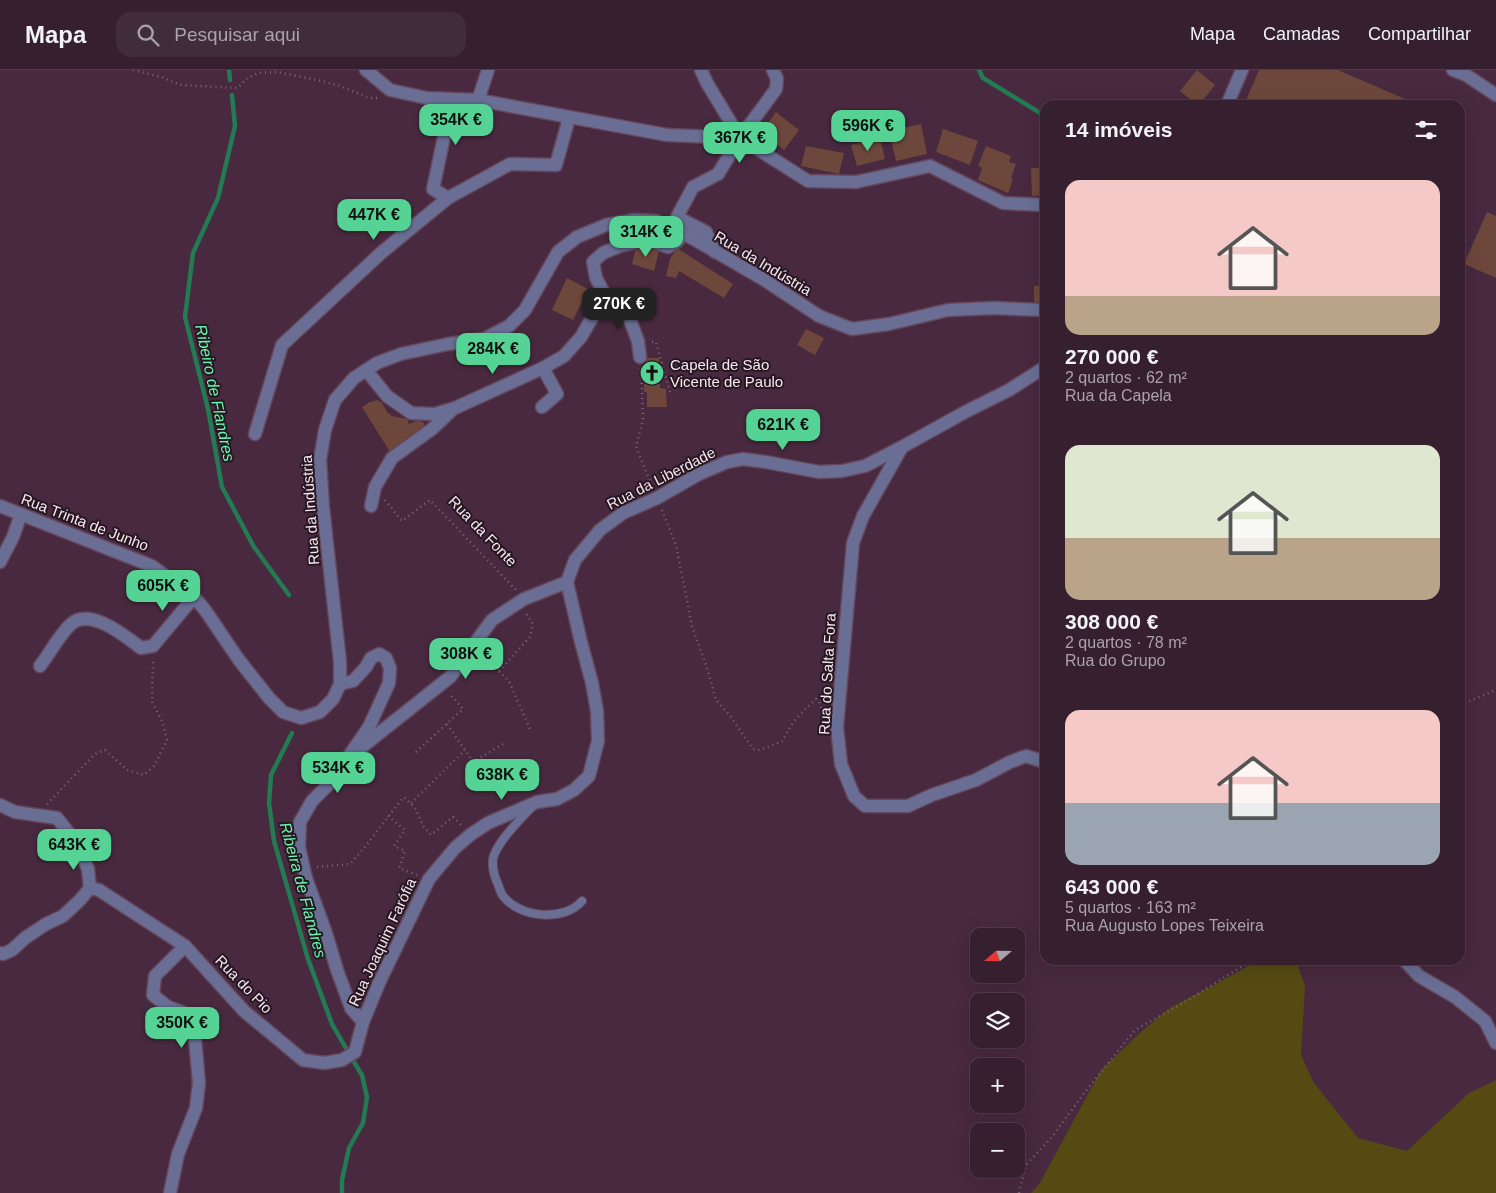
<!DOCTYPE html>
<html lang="pt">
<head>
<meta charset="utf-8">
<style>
	body { margin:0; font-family:Helvetica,sans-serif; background:#412c3b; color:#f1f3f6; height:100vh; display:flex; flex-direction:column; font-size:19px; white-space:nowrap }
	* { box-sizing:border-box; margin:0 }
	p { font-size:16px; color:#aaa2aa }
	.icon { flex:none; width:28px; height:28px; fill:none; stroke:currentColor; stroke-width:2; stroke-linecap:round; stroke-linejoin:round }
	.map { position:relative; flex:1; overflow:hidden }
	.details { position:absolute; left:1040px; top:30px; width:425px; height:865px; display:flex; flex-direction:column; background:#361f2f; border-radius:15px; box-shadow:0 5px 20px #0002,0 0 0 1px #503d4b }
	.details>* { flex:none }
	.needle { width:32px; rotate:250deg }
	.tools { position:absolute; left:970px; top:858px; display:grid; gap:10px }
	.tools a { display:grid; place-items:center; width:55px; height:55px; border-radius:10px; background:#361f2f; box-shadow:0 5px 20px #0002,0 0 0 1px #503d4b; font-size:25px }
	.price { position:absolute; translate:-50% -42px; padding:0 11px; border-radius:10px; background:#54d395; color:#111; font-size:16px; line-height:32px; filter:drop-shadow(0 1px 2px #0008) }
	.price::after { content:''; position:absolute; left:50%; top:30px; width:15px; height:11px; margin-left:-8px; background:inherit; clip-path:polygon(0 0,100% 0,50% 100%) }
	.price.selected { background:#222; color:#fff }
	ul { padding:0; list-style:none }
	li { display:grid; align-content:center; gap:10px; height:265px; padding:0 25px }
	li span { display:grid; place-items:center; height:155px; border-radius:15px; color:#555 }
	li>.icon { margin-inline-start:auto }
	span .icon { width:90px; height:90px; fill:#fffc; stroke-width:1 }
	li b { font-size:21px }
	h2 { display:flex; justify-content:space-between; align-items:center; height:60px; padding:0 25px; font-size:21px }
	header { display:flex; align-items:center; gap:30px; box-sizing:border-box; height:70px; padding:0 25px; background:#361f2f; border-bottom:1px solid #503d4b }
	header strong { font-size:24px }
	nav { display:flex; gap:28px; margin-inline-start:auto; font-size:18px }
	.search { width:350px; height:45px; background:#412c3b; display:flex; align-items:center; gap:12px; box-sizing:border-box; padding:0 18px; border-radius:15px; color:#aaa2aa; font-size:19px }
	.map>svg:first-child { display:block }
	.green { fill:#554b12 }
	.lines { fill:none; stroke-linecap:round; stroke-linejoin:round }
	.stream { stroke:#237b53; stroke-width:4.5 }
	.building { fill:#6d473b }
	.service-casing { stroke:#64475c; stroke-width:10 }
	.minor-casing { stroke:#64475c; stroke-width:15 }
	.tertiary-casing { stroke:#64475c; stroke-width:15 }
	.path { stroke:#7f6477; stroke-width:2.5; stroke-dasharray:1 4; stroke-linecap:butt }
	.service { stroke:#6a6e94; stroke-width:8 }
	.minor { stroke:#6a6e94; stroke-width:12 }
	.tertiary { stroke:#6a6e94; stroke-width:12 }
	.labels { text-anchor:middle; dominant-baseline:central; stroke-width:4; stroke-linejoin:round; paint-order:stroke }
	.street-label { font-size:15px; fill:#fae6f3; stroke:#261821 }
	.poi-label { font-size:15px; fill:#fae6f3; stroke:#261821; text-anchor:start }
	.water-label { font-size:16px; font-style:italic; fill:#67f9b1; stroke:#261821 }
</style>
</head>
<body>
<header>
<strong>Mapa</strong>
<div class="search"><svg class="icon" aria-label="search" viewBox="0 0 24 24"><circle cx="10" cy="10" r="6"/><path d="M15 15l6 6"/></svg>Pesquisar aqui</div>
<nav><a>Mapa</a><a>Camadas</a><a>Compartilhar</a></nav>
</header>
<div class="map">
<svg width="1496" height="1123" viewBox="0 0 1496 1123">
	<rect width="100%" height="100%" fill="#48293f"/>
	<!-- green -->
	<polygon class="green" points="1259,890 1296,890 1305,916 1301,985 1314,1013 1358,1068 1407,1081 1469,1023 1496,1010 1496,1123 1031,1123 1040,1113 1101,1000 1142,961 1171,937 1214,915"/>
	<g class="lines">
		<!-- stream -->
		<g class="stream">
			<polyline points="229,0 230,10"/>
			<polyline points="979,0 983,8 1045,46"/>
			<polyline points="232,25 235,56 218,128 193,183 185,247 208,339 222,417 254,477 289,525"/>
			<polyline points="292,663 271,705 269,733 274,771 308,889 332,954 347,980"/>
			<polyline points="342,1123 342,1110 349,1078 363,1053 367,1027 362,1005 354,992"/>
		</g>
	</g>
	<!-- building -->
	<g class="building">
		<polygon points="1197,0 1215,15 1199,35 1197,35 1180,21"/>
		<polygon points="1259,0 1338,0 1419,35 1244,35"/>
		<polygon points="776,42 799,60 784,80 761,62"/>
		<polygon points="921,54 927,84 896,91 889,61"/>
		<polygon points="943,59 978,71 970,95 936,82"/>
		<polygon points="880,68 885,89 857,96 851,75"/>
		<polygon points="806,76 844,83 839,104 801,96"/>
		<polygon points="986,76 1011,86 1009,92 1016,94 1011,108 1013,109 1008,123 978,110 982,98 978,96"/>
		<polygon points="1031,98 1045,98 1045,125 1032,126"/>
		<polygon points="1487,142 1496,146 1496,208 1464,194"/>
		<polygon points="637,174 659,181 654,201 632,194"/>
		<polygon points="677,178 733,214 724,228 679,201 676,208 666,206 670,189"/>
		<polygon points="567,208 588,219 573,250 552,240"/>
		<rect x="1034" y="216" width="11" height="16"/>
		<polygon points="1040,255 1045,255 1045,270 1039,270"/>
		<polygon points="806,259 824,268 815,285 797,275"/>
		<polygon points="644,288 659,288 660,318 666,319 667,337 647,337 647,322 644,322"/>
		<polygon points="377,330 382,333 387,342 392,346 407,349 409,354 419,350 424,353 424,358 414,364 413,366 390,382 362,337 370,332"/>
	</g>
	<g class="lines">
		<defs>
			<path id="service" d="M532,737c-11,11 -36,36 -39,52 -1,8 1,16 4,23 2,4 3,10 6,14 17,22 61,26 79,5"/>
			<g id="minor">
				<polyline points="366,0 390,20 427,28 478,30 667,65 740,68 808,111 856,112 930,96 1003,133 1045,135"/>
				<polyline points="701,0 707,13 740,68"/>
				<polyline points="1453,0 1466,5 1496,25"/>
				<polyline points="478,30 488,0"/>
				<polyline points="448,128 433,119 452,29"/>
				<polyline points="715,182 706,162 677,147 693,117 718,104 740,68 776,19 777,9 773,0"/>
				<polyline points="605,225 596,208 593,192 603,183 620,176 647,170 668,177 677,172 683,164"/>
				<polyline points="605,225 622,229 638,271 640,287"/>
				<polyline points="366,300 387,326 411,343 435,344 455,338 543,298 564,286 581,267 605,225"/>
				<polyline points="542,337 557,324 543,298"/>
				<polyline points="255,364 282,275 381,183 448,128 510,94 556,95 569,48"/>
				<polyline points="902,377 863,446 853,473 837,657 841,694 854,726 865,736 908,736 932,725 976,710 1010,692 1026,686 1045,692"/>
				<polyline points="371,436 375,417 392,388 432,359 451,341"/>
				<polyline points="0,492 13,467 21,444"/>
				<path d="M40,596c10,-13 18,-29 30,-41 19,-19 55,11 71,23l12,-2 41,-49"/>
				<polyline points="340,614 353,611 366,597 371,588 379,584 386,588 390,598 389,613 369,657 331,712 312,731 300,752 299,777 306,808 326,863 337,900 351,938 363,952"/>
				<polyline points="358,680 450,607 492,550 524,529 567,512"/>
				<polyline points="0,735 15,742 57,748 76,772 88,799 90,818 80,830 63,846 46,854 25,868 12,880 3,884 0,883"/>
				<polyline points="90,818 99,820 185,876 244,941 303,990 324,993 342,990 355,982 363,952 379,913 429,809 455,778 470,765 488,753 537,732 557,729 574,720 589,706 598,671 597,641 592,613 581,572 567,512 575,490 600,460 623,443 657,428 699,404 727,392 743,389 766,392 819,402 842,401 865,396 902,377 967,341 1009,320 1045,297"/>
				<polyline points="1404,890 1419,906 1455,927 1485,951 1496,973"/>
				<polyline points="170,1123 178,1084 196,1038 199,1013 193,946 168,937 153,925 155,906 185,876"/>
			</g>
			<g id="tertiary">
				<polyline points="1227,35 1242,0"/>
				<polyline points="0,436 152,496 194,527 205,540 239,590 269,628 283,642 301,648 320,642 333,629 340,614 340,592 323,437 320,390 325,360 335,330 354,308 377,293 401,284 448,274 484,269 509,256 525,240 558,182 577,167 606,155 634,150 656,151 692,168 763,209 819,246 852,259 889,254 948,240 993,238 1045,240"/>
			</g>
		</defs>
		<!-- service casing -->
		<use href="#service" class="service-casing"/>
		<!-- minor casing -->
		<use href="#minor" class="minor-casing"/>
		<!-- tertiary casing -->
		<use href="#tertiary" class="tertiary-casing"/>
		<!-- path -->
		<g class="path">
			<polyline points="133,0 161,7 180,15 238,18 246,9 258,3 277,2 326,12 343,17 369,28 379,28"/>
			<polyline points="652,272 656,272 671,326"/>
			<polyline points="641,298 643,349 636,377 652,416"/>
			<polyline points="385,430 402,451 430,430 516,520"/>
			<path d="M662,440l14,35 16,81 15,42 9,32 15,17 22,32 7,1 23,-9c8,-19 19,-29 33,-42l3,2 5,16"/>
			<polyline points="481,584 509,611 530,659"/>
			<polyline points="499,601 530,567 533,554 525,542"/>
			<polyline points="1460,635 1496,620"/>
			<polyline points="447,654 473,692 503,674"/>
			<polyline points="416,682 463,639 449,623"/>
			<polyline points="411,733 465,680"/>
			<polyline points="47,734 95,684 105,680 127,700 144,705 154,696 167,670 162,651 152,632 153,588"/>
			<polyline points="388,746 405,760 394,776 405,781 399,798 417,805"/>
			<path d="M317,797l33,-3c20,-21 35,-45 54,-67l12,12 7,17 8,9 22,-18 8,8"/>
			<polyline points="1019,1123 1026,1095 1052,1067 1085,1022 1135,960 1185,932 1252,890"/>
		</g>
		<!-- service -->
		<use href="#service" class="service"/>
		<!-- minor -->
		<use href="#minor" class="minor"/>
		<!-- tertiary -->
		<use href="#tertiary" class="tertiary"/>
	</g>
	<!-- icons -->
	<defs>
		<symbol id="church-disc" viewBox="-11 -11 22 22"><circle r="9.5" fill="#54d395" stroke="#261821"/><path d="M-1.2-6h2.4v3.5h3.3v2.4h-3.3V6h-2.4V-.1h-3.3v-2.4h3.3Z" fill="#111"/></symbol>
	</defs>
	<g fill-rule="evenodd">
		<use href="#church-disc" x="638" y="289" width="28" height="28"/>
	</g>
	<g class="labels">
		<!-- street labels -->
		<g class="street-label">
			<text transform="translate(763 193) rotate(31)">Rua da Indústria</text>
			<text transform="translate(661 408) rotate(-27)">Rua da Liberdade</text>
			<text transform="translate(310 440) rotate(-94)">Rua da Indústria</text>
			<text transform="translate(85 452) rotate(21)">Rua Trinta de Junho</text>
			<text transform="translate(483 461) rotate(46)">Rua da Fonte</text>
			<text transform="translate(827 604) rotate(-87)">Rua do Salta Fora</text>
			<text transform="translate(382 872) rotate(-65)">Rua Joaquim Farófia</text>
			<text transform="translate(244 914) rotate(46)">Rua do Pio</text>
		</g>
		<!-- poi labels -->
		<g class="poi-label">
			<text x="670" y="294">Capela de São<tspan x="670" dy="17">Vicente de Paulo</tspan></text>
		</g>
		<!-- water labels -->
		<g class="water-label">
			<text transform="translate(215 323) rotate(78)">Ribeiro de Flandres</text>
			<text transform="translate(303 820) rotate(75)">Ribeira de Flandres</text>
		</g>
	</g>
</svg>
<div class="tools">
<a><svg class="needle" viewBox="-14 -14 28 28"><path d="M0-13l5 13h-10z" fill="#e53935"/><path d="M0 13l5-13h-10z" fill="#aaa2aa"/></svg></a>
<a><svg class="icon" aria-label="layers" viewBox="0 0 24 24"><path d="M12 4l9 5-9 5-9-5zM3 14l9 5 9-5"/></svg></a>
<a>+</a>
<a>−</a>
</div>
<b class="price" style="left:456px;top:76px">354K €</b>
<b class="price" style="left:868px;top:82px">596K €</b>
<b class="price" style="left:740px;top:94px">367K €</b>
<b class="price" style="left:374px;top:171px">447K €</b>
<b class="price" style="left:646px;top:188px">314K €</b>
<b class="price selected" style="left:619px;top:260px">270K €</b>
<b class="price" style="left:493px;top:305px">284K €</b>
<b class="price" style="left:783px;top:381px">621K €</b>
<b class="price" style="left:163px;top:542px">605K €</b>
<b class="price" style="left:466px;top:610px">308K €</b>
<b class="price" style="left:338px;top:724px">534K €</b>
<b class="price" style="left:502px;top:731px">638K €</b>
<b class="price" style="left:74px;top:801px">643K €</b>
<b class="price" style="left:182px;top:979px">350K €</b>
<section class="details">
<h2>14 imóveis<svg class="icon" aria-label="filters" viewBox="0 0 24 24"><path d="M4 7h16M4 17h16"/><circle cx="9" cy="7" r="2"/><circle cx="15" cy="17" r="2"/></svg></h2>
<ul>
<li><span style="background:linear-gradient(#f6c9c9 75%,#b9a48a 0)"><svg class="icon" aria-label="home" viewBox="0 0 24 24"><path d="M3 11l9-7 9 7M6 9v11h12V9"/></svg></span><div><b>270 000 €</b><p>2 quartos · 62 m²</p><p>Rua da Capela</p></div></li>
<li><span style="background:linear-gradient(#dfe7d0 60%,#b9a48a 0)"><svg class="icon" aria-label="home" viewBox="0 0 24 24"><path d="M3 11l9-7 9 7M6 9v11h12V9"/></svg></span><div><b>308 000 €</b><p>2 quartos · 78 m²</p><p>Rua do Grupo</p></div></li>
<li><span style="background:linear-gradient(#f6c9c9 60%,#9aa5b1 0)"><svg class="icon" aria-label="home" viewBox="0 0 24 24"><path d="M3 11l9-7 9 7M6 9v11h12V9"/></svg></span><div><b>643 000 €</b><p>5 quartos · 163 m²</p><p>Rua Augusto Lopes Teixeira</p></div></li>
</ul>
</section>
</div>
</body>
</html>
